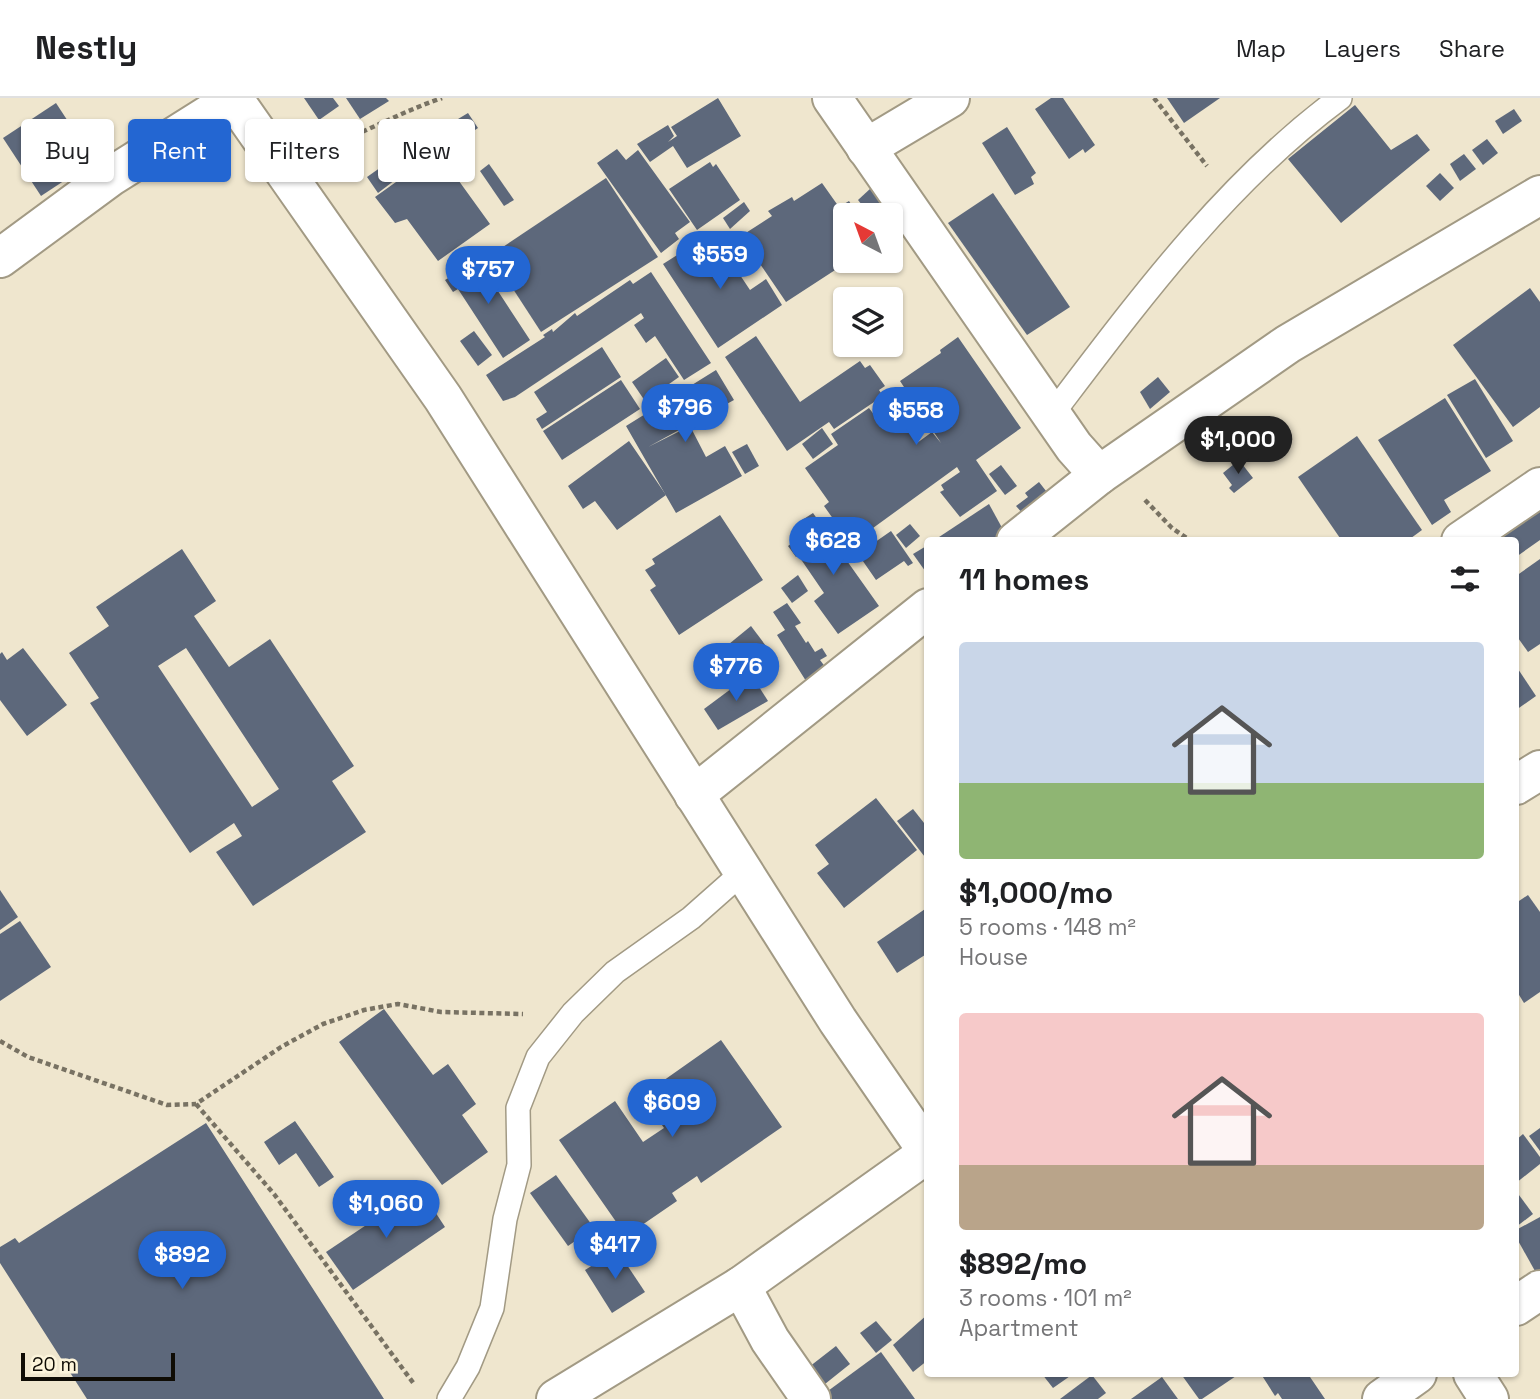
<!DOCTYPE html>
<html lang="en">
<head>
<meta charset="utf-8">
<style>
	body { margin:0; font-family:"Space Grotesk",sans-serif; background:#f2f2f2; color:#202124; height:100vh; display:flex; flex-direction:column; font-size:26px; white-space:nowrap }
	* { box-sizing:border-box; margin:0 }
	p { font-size:23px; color:#757577 }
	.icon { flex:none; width:38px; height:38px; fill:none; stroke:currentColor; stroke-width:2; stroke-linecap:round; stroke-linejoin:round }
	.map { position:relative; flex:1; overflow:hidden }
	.panel { position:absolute; left:924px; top:439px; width:595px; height:840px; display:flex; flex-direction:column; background:#fff; border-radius:7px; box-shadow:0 2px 5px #0004 }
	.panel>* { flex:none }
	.banner { position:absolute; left:21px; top:21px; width:665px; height:63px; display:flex; gap:14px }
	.needle { width:46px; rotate:319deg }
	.fabs { position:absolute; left:833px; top:105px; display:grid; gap:14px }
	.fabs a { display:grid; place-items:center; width:70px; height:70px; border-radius:7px; background:#fff; box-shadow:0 2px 5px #0004; font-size:35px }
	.scale { position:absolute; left:21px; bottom:18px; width:154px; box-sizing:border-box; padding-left:7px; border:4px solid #0f0c05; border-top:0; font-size:19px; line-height:24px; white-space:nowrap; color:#0f0c05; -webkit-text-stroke:5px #fcf4db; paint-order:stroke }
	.price { position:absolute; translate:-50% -60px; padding:0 16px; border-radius:24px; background:#2366d2; color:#fff; font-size:23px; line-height:46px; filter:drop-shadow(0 2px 4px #0008) }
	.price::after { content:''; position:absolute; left:50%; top:42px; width:21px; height:16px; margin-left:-10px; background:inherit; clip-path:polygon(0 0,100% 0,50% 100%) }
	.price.current { background:#222; color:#fff }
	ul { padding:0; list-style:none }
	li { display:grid; align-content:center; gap:14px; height:371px; padding:0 35px }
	li span { display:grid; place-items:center; height:217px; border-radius:7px; color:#555 }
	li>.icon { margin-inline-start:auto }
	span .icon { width:126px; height:126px; fill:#fffc; stroke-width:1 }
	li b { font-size:30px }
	h2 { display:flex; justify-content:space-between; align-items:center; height:84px; padding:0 35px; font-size:30px }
	.pill { padding:0 24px; border-radius:7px; background:#fff; box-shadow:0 2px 5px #0004; font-size:24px; line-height:63px }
	.pill.current { background:#2366d2; color:#fff }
	header { display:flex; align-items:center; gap:42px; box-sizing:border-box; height:98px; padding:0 35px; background:#fff; border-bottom:2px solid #e0e0e0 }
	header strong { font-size:33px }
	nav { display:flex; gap:38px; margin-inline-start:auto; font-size:24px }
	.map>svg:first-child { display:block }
	.building { fill:#5d687b; fill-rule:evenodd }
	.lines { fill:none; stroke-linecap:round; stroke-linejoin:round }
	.service-casing { stroke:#a29a84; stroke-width:26 }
	.minor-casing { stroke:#a29a84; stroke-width:42 }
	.path { stroke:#787263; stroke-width:4.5; stroke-dasharray:5 3.5; stroke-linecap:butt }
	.service { stroke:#fff; stroke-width:23 }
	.minor { stroke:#fff; stroke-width:38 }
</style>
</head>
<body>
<header>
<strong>Nestly</strong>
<nav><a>Map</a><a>Layers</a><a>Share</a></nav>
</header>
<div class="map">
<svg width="1540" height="1301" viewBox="0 0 1540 1301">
	<rect width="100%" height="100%" fill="#efe6ce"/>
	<!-- building -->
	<g class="building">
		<polygon points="304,0 333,0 339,8 319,22"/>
		<polygon points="346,0 386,0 389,3 360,21"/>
		<polygon points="718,0 741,38 687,70 673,48 650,64 637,46 668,27 674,38 668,44 677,38 671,29"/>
		<polygon points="1051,0 1063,0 1095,47 1085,55 1083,51 1069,61 1035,11"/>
		<polygon points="1167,0 1220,0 1184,25"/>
		<polygon points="56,5 94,63 41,98 3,40"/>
		<polygon points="1355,7 1391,52 1417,36 1430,52 1341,125 1288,61"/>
		<polygon points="1514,11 1522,23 1503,36 1495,23"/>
		<polygon points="468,15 478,30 460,42 458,39 441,48 433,36"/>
		<polygon points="1007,29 1036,75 1031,79 1034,86 1015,97 982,45"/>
		<polygon points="430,38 439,49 399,78 390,67"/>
		<polygon points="1487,41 1498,55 1483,67 1472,52"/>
		<polygon points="617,51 626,62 638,52 690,124 675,135 679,141 661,155 597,65"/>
		<polygon points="438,54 490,126 438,163 407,121 395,125 375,99"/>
		<polygon points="1464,56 1476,71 1460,83 1450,66"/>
		<polygon points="710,64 713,69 716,66 740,102 697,132 669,91"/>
		<polygon points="489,66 514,102 504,108 480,73"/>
		<polygon points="384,67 395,82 378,95 367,79"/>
		<polygon points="1440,75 1454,90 1440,103 1426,88"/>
		<polygon points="606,80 658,159 541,234 491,157"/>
		<polygon points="822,85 839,109 849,103 858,117 845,117 845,163 849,163 786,204 741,138 772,118 768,113 792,99 794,103"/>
		<polygon points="871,90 884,105 869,116 858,102"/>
		<polygon points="993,95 1070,209 1027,237 948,125"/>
		<polygon points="744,104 750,113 730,131 723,120"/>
		<polygon points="712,135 750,192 766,181 782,207 718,250 663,166"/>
		<polygon points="475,158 530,242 503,260 458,191 453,194 445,182 450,179 448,176"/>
		<polygon points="651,174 711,265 684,282 655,238 646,245 634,227 644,220 641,215 515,299 503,303 486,277 545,239 543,237 552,231 553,234 575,215 577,218 630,182 633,186"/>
		<polygon points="1530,190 1540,204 1540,309 1513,329 1453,247"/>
		<polygon points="474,233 492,257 478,268 460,243"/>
		<polygon points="756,238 800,304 860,263 865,270 870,267 885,288 879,292 883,298 834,331 829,324 787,353 725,259"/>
		<polygon points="958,239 1021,330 976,362 997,393 960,419 940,394 944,392 941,387 960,374 957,369 851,446 824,408 829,404 805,370 838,347 831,336 869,310 878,322 894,311 917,345 932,334 941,345 900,283 941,255 940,252"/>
		<polygon points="602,249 621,279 542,331 536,321 547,314 534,294"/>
		<polygon points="666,260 679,279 645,303 632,284"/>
		<polygon points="716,272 734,302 648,349 690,328 706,359 725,348 742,378 676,415 626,328"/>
		<polygon points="1158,279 1170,294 1150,311 1140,294"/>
		<polygon points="1475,281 1513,343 1486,360 1447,297"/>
		<polygon points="621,282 640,311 562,362 543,333"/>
		<polygon points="1445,300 1491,373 1444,402 1451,414 1432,427 1378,342"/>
		<polygon points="822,330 833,346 813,361 802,346"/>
		<polygon points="1357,338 1422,432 1407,443 1342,443 1298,379"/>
		<polygon points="629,343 666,397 617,432 595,403 583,411 568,388"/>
		<polygon points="747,346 759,368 745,376 732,354"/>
		<polygon points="1239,362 1253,380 1234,395 1229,390 1232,387 1223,375"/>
		<polygon points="1001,367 1017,388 1005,397 989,376"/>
		<polygon points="1039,384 1050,398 1024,417 1016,408 1028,399 1025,395"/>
		<polygon points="1540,402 1540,442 1516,459 1516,443 1479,443"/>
		<polygon points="989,406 1006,437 998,443 933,443"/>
		<polygon points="813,415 879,508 838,536 814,503 824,495 798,457 796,459 788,448 806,435 799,424"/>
		<polygon points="720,417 763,482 679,537 650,492 656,488 645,472 655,466 652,461"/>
		<polygon points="910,426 920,438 906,450 896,437"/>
		<polygon points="891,433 913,465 908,468 904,463 876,482 858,456"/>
		<polygon points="928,447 928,477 913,456"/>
		<path d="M182,451l34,52 -22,15 35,51 41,-28 84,127 -22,15 34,51 -113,74 -37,-54 26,-16 -8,-13 -44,30 -100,-150 9,-5 -30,-45 40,-27 -13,-19zM186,550l93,141 -27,18 -94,-141z"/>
		<polygon points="1540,461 1540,546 1528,554 1516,537 1516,478"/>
		<polygon points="798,477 808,493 792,505 781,490"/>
		<polygon points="787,505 801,525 795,528 806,545 808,543 815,554 822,550 827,558 820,562 826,570 806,583 777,537 785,532 773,514"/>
		<polygon points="751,528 769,552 746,569 729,546"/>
		<polygon points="23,550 67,607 27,638 0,602 0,556 2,554 7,562"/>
		<polygon points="1516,568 1536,598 1516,612"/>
		<polygon points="751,576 768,603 718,632 704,611"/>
		<polygon points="876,700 917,752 844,810 817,775 829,766 815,747"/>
		<polygon points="913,711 928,730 928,763 897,723"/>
		<polygon points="0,792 18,819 0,832"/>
		<polygon points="1528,797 1540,814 1540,894 1524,905 1516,892 1516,805"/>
		<polygon points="928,809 928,855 897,875 877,844"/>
		<polygon points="20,823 51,869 0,903 0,836"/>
		<polygon points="384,911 433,977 448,966 476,1006 462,1017 488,1054 442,1087 339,944"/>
		<polygon points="721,942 782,1029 701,1085 697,1078 672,1095 677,1103 626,1138 559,1042 615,1003 643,1044 664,1030 651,1011 669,998 660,985"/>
		<polygon points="295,1023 334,1079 319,1089 296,1055 279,1067 264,1044"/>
		<polygon points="206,1025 384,1301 87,1301 0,1165 0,1149 15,1140 19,1145"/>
		<polygon points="1540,1030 1540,1053 1529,1038"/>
		<polygon points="1523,1036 1540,1059 1540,1066 1516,1085 1516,1042"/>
		<polygon points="556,1077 594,1130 568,1148 530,1095"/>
		<polygon points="420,1091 445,1129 353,1192 326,1154"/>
		<polygon points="1516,1093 1533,1116 1516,1129"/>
		<polygon points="1540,1119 1540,1182 1516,1139 1516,1132"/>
		<polygon points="617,1152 645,1194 612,1215 585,1172"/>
		<polygon points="928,1216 928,1262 913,1274 893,1247"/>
		<polygon points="876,1223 892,1242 876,1255 860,1235"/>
		<polygon points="836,1248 850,1266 815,1294 800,1276"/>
		<polygon points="881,1254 915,1301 817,1301"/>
		<polygon points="1042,1276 1073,1276 1053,1290"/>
		<polygon points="1181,1276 1239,1276 1202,1301 1199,1301"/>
		<polygon points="1261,1276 1308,1276 1325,1301 1282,1301 1278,1295 1275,1298"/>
		<polygon points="1092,1277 1106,1295 1098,1301 1060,1301"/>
		<polygon points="1162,1279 1178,1301 1131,1301"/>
	</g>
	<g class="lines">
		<defs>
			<g id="service">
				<path d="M1053,315c86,-113 172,-230 287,-315"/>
				<polyline points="449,1301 468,1269 492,1210 505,1121 519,1067 518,1010 538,959 573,915 615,874 691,820 743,774"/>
			</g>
			<g id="minor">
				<polyline points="233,0 443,300 838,923 928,1054"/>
				<polyline points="832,0 1074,349 1099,377"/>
				<polyline points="866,50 950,0"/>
				<polyline points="0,160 110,79 234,1"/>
				<polyline points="1016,443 1099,377 1288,246 1540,97"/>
				<polyline points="1461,443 1540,389"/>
				<polyline points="1516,687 1540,672"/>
				<polyline points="694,697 928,510"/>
				<polyline points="741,1188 770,1242 811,1301"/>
				<polyline points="1516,1208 1540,1192"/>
				<polyline points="1473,1276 1489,1301"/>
				<polyline points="556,1301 741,1188 928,1055"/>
				<polyline points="1382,1301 1417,1276"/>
			</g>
		</defs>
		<!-- service casing -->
		<use href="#service" class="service-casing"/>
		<!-- minor casing -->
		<use href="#minor" class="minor-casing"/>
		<!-- path -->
		<g class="path">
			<polyline points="1154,0 1207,68"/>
			<path d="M323,50c41,-15 78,-36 119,-50"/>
			<polyline points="1145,402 1172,430 1191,443"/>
			<polyline points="0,943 28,959 167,1007 196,1006 281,949 323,926 364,912 398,906 441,914 523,916"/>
			<polyline points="196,1006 274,1096 414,1286"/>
		</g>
		<!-- service -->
		<use href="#service" class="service"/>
		<!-- minor -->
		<use href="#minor" class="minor"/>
	</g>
</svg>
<div class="fabs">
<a><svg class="needle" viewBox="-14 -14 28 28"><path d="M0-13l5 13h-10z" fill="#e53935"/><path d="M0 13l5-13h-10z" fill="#757577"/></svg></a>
<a><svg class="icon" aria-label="layers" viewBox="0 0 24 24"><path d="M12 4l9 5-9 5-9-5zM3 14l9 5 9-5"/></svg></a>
</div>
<div class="scale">20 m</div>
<b class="price" style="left:720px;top:193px">$559</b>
<b class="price" style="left:488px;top:208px">$757</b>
<b class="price" style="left:685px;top:346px">$796</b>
<b class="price" style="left:916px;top:349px">$558</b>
<b class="price current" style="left:1238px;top:378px">$1,000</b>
<b class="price" style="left:833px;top:479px">$628</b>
<b class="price" style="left:736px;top:605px">$776</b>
<b class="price" style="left:672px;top:1041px">$609</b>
<b class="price" style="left:386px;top:1142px">$1,060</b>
<b class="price" style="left:615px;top:1183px">$417</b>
<b class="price" style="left:182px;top:1193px">$892</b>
<div class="banner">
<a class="pill">Buy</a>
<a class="pill current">Rent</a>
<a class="pill">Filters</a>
<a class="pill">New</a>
</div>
<section class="panel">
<h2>11 homes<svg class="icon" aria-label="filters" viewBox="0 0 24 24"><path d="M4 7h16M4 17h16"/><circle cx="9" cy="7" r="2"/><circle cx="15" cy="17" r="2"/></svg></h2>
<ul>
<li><span style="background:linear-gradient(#c9d6e8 65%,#8fb573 0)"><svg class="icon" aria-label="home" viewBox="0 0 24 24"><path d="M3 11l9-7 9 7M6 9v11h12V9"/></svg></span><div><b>$1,000/mo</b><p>5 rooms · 148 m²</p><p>House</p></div></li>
<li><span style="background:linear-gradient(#f6c9c9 70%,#b9a48a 0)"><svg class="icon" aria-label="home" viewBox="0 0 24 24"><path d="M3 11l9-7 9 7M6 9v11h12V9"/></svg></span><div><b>$892/mo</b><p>3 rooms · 101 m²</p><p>Apartment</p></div></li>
</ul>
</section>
</div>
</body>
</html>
